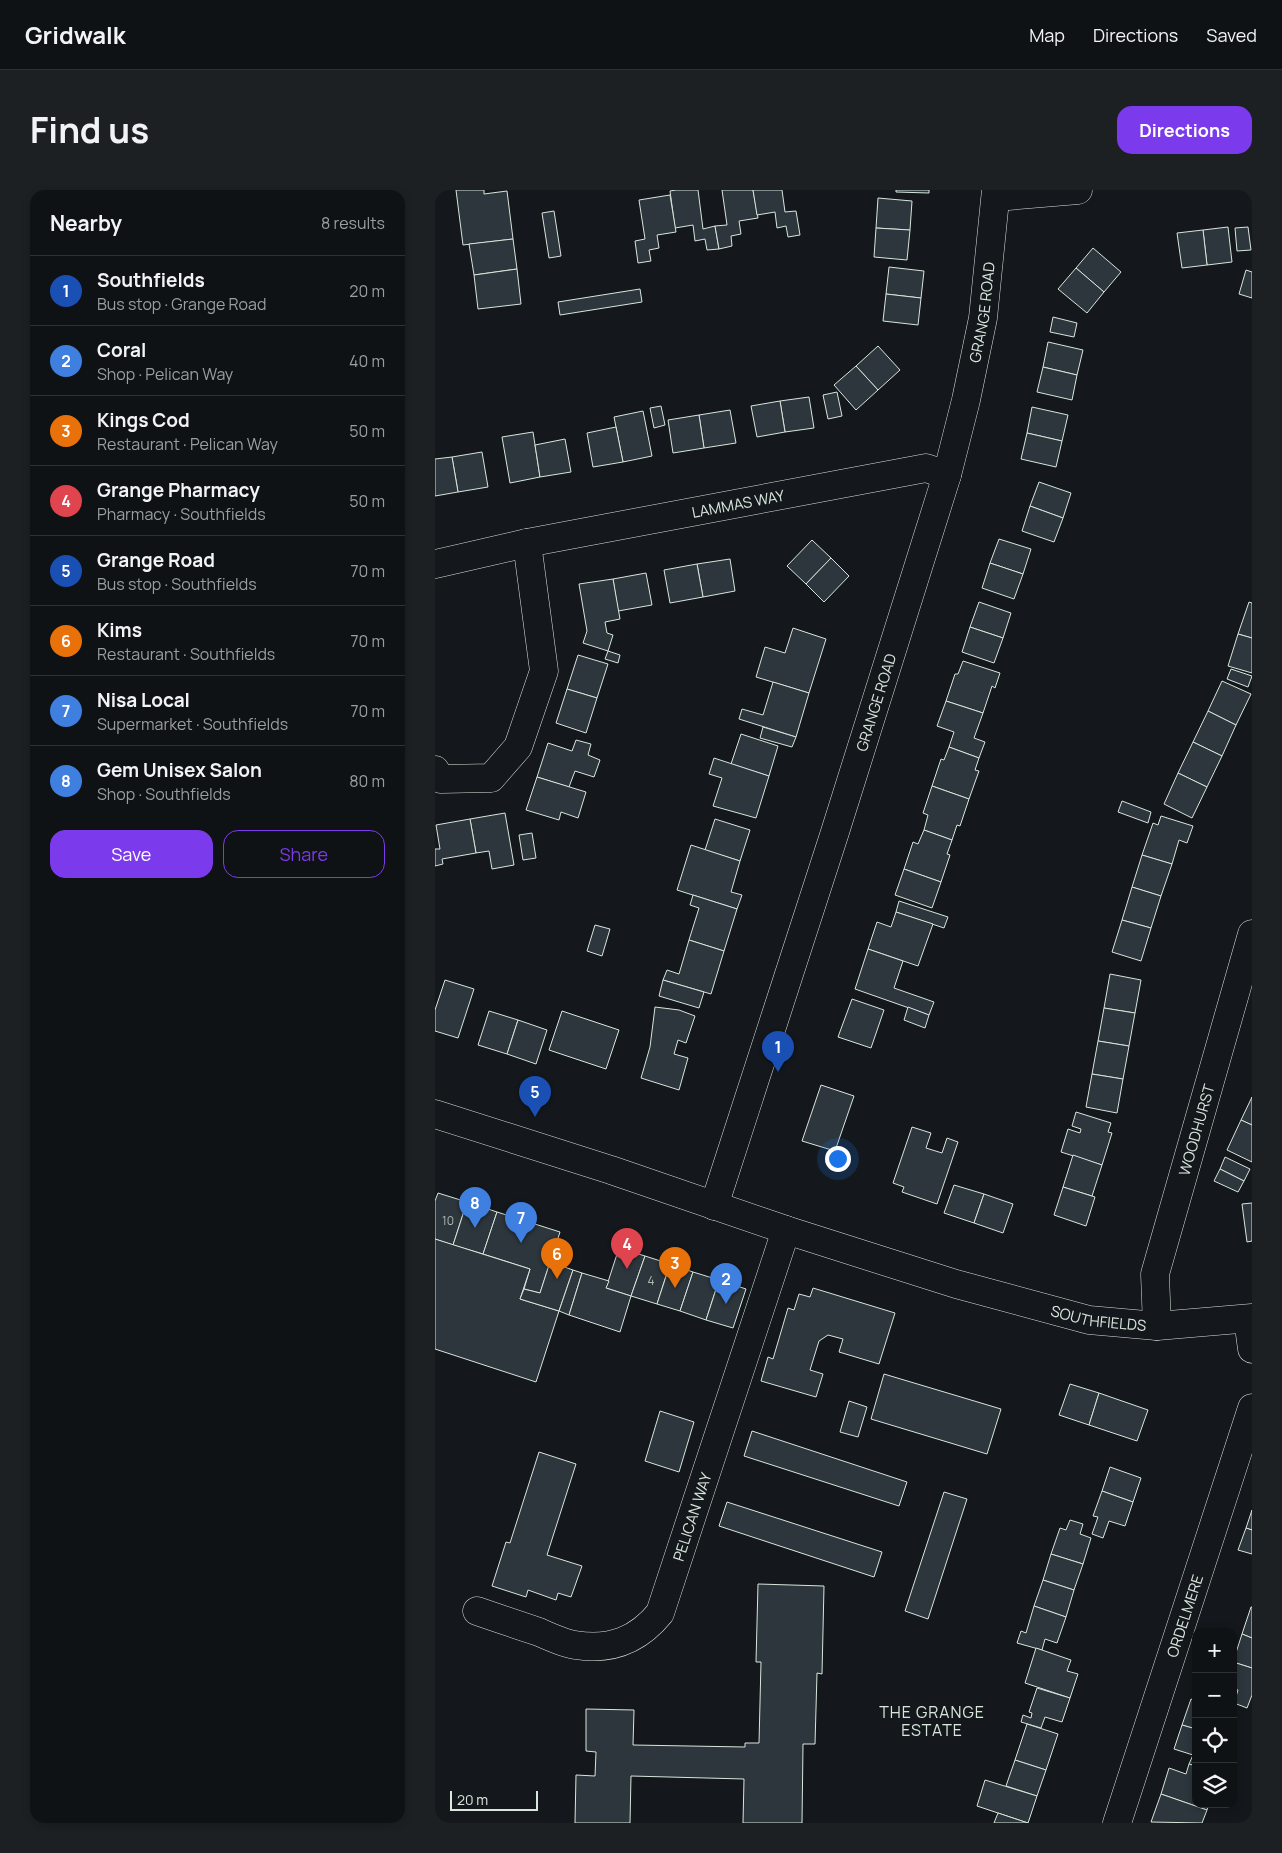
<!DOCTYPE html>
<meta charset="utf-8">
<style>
body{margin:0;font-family:Manrope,sans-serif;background:#1d2022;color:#f1f3f6}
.controls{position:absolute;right:15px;bottom:15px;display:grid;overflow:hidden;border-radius:10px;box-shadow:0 2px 8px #0003}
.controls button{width:45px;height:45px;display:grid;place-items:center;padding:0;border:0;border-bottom:1px solid #2f3234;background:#0f1215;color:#f1f3f6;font:25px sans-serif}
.scale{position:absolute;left:15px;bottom:12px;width:88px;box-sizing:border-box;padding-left:5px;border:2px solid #d8e6dc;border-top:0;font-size:14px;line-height:18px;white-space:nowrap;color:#d8e6dc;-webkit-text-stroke:4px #14181c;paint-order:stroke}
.you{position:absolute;left:402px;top:968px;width:18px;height:18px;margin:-12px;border:4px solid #fff;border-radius:50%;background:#1a73e8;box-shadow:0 0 0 8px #1a73e833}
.badge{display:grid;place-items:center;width:32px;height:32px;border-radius:50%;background:#7c3aed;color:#fff;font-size:16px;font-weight:700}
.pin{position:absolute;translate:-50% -41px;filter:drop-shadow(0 1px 2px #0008)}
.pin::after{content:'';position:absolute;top:26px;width:18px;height:15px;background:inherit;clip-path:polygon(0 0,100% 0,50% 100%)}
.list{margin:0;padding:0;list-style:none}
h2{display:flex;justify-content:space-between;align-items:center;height:65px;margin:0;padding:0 20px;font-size:21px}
h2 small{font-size:16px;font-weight:400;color:#9b9ea0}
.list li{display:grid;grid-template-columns:32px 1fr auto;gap:15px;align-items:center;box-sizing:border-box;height:70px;padding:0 20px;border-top:1px solid #2f3234}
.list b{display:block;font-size:19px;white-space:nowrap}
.list p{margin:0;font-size:16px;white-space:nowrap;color:#9b9ea0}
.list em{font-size:16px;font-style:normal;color:#9b9ea0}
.actions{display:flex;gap:10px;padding:15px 20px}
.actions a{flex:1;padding:11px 0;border:1px solid #7c3aed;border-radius:15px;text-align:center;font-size:18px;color:#7c3aed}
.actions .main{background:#7c3aed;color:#fff}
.icon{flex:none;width:28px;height:28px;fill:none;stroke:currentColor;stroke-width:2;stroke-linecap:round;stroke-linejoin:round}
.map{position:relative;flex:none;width:817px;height:1633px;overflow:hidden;border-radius:15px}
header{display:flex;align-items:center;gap:30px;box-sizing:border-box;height:70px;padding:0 25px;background:#0f1215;border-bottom:1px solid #2f3234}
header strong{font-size:24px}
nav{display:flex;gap:28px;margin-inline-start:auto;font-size:18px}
.intro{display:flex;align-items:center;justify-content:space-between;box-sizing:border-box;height:120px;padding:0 30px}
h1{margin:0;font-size:35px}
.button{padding:12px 22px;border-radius:15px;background:#7c3aed;color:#fff;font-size:18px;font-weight:700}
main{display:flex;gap:30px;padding:0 30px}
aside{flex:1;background:#0f1215;border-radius:15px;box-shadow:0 2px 8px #0003}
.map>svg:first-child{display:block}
.building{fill:#2c363c;stroke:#d8e6dc}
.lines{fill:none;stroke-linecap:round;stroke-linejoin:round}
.minor-casing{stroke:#d8e6dc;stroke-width:29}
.minor{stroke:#14181c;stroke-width:28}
.labels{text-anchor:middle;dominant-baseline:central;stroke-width:4;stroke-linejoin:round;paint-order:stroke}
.number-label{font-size:12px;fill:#adbab4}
.street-label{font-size:15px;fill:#d8e6dc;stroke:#14181c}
.neighbourhood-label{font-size:16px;letter-spacing:1px;fill:#d8e6dc;stroke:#14181c}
</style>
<header>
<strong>Gridwalk</strong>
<nav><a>Map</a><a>Directions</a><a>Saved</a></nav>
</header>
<div class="intro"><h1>Find us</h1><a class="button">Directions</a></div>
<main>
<aside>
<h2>Nearby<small>8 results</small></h2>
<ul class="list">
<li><span class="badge" style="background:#1a4fb4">1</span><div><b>Southfields</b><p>Bus stop · Grange Road</p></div><em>20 m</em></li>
<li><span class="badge" style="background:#3f7fe0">2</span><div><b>Coral</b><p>Shop · Pelican Way</p></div><em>40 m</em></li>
<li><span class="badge" style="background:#e8710a">3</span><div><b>Kings Cod</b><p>Restaurant · Pelican Way</p></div><em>50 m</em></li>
<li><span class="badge" style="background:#e0444e">4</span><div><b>Grange Pharmacy</b><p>Pharmacy · Southfields</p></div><em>50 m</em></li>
<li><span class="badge" style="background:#1a4fb4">5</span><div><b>Grange Road</b><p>Bus stop · Southfields</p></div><em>70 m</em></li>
<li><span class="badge" style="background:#e8710a">6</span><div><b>Kims</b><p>Restaurant · Southfields</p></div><em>70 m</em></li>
<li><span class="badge" style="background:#3f7fe0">7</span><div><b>Nisa Local</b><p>Supermarket · Southfields</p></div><em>70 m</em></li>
<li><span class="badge" style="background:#3f7fe0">8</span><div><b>Gem Unisex Salon</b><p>Shop · Southfields</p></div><em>80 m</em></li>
</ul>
<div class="actions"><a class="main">Save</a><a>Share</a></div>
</aside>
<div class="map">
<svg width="817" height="1633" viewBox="0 0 817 1633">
<rect width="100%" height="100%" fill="#14181c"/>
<g class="building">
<path d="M21,0H49V4L72,1L78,49L28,55Z"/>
<path d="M241,0H263L268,39L280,36L284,59L272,60L270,49L260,51L258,35L240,38L235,1Z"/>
<path d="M287,0H318L323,28L304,31L306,44L296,46L297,56L284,59L280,36L292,35Z"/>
<path d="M318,0H347L350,22L361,21L365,45L353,47L351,36L342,38L340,22L322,25Z"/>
<path d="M461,0H494V3L461,2Z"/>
<path d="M235,5L241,42L222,45L224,58L214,60L216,71L203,73L200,51L210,49L204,10Z"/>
<path d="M443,8L477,11L475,40L441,38Z"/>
<path d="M119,21L126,66L114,68L107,23Z"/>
<path d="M793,37L797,72L772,75L768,40Z"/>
<path d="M813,37L816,60L802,61L800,38Z"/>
<path d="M441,38L475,40L472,70L439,67Z"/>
<path d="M768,40L772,75L747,78L742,43Z"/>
<path d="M78,49L82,79L39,85L34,54Z"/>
<path d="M658,58L686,82L669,102L641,78Z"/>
<path d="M454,77L489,81L486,108L451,104Z"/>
<path d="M641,78L669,102L652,123L623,99Z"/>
<path d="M82,79L86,114L43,119L39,85Z"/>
<path d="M811,80L817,82V108L804,104Z"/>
<path d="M205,99L207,112L125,125L123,112Z"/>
<path d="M451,104L486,108L483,135L448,131Z"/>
<path d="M618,127L642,133L639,147L615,142Z"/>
<path d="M613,152L648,160L642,185L608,177Z"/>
<path d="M443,156L465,180L443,200L421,176Z"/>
<path d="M421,176L443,200L421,220L399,195Z"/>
<path d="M608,177L642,185L637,210L602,202Z"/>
<path d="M402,202L407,226L393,229L388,205Z"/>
<path d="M374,207L379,238L350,242L345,211Z"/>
<path d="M345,211L350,242L322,247L316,216Z"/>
<path d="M226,216L230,235L219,238L215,218Z"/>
<path d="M597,217L633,225L627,251L592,243Z"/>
<path d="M295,220L301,253L269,258L264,225Z"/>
<path d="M208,221L217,266L188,272L179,227Z"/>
<path d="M264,225L269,258L238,263L233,230Z"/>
<path d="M181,237L188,272L158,277L152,243Z"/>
<path d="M98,242L105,287L75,293L67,247Z"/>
<path d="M592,243L627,251L621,277L586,269Z"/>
<path d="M130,249L136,282L105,287L100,255Z"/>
<path d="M47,262L53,297L23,302L17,267Z"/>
<path d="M17,267L23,302L0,306V269Z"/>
<path d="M604,292L636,303L628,328L595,316Z"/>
<path d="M595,316L628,328L619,352L587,341Z"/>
<path d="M564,349L596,359L588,384L555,373Z"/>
<path d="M377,350L396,368L371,394L352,376Z"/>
<path d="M396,368L414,386L389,412L371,394Z"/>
<path d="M295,369L300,401L268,407L262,374Z"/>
<path d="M555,373L588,384L579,409L547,398Z"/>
<path d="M262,374L268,407L235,413L229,380Z"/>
<path d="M211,383L217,415L183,421L178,389Z"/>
<path d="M178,389L185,429L170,432L172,443L178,445L173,461L148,453L152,441L144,394Z"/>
<path d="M544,412L576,423L568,448L535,437Z"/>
<path d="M814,412L817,413V448L803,444Z"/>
<path d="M535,437L568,448L559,473L527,462Z"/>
<path d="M358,438L391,449L374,503L321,487L330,457L350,463Z"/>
<path d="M803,444L817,448V483L793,476Z"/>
<path d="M173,461L185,465L183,473L170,469Z"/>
<path d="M143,465L173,474L162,508L132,499Z"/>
<path d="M528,471L565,483L560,498L557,496L548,523L511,511L520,484H523Z"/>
<path d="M796,479L817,486L813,497L792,489Z"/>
<path d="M787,491L816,504L801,535L773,521Z"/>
<path d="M338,492L374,503L361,547L304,529L307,519L328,525Z"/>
<path d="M132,499L162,508L151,543L121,533Z"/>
<path d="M511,511L548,523L539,548L550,552L544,568L514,557L519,542L502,536Z"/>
<path d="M773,521L801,535L787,566L758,552Z"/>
<path d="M328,537L361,547L357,557L325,548Z"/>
<path d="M306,544L343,556L334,586L296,574Z"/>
<path d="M141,550L156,554L153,565L165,570L159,587L140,581L134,597L102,587L113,553L137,561Z"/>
<path d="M758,552L787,566L772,597L743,583Z"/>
<path d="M514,557L544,568L540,580L544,581L534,609L497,596L506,569L509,570Z"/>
<path d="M279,568L334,586L321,628L278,616L287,588L274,584Z"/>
<path d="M743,583L772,597L757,628L729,614Z"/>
<path d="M102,587L151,602L143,628L126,622L124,630L91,620Z"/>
<path d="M497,596L534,609L525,636L522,635L517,650L489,640L493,625L488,623Z"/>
<path d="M687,611L716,622L713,633L683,622Z"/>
<path d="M70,623L79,675L57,679L54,661L41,663L35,629Z"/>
<path d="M726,626L758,636L752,653L744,650L737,674L707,665L718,633L723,635Z"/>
<path d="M35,629L41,663L7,669L8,674L0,676V659H5L1,635Z"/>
<path d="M280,629L315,640L305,671L270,660Z"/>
<path d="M489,640L517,650L512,664L515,665L506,692L469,679L478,652L483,654Z"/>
<path d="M97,643L101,668L88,670L84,645Z"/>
<path d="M256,655L305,671L296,702L307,705L302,719L242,700Z"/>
<path d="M707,665L737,674L726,706L697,697Z"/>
<path d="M469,679L506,692L497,718L460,705Z"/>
<path d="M697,697L726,706L716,738L687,730Z"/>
<path d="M258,705L302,719L289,761L254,750L264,718L255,715Z"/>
<path d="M464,711L513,727L509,738L461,722Z"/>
<path d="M461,722L498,734L483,776L433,759L442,732L456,737Z"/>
<path d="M687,730L716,738L706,771L677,762Z"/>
<path d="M160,735L175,739L167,766L152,761Z"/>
<path d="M254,750L289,761L276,804L228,790L232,780L244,784Z"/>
<path d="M433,759L468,771L459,798L499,812L494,825L420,799Z"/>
<path d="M675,784L706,790L700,823L669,818Z"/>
<path d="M10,790L39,799L23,848L0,841V820Z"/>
<path d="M228,790L269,802L264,818L224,806Z"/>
<path d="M417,809L449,820L436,858L403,847Z"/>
<path d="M220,817L244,820L260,826L251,853L243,850L239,864L253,868L244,900L206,888L215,857Z"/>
<path d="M473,817L494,825L490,838L469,830Z"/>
<path d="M669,818L700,823L694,856L663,851Z"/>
<path d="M54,821L83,830L72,864L43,855Z"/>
<path d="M127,821L184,840L171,879L114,860Z"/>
<path d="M83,830L112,840L101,874L72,864Z"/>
<path d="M663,851L694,856L688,889L657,884Z"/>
<path d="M657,884L688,889L682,923L651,917Z"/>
<path d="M386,895L419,906L400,961L367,951Z"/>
<path d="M817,907V935L806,930Z"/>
<path d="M641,922L676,933L673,942L677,943L667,975L626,962L633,939L645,943L646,939L637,936Z"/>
<path d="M806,930L817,935V972L792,960Z"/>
<path d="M477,937L496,943L491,958L507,963L512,948L523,952L502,1014L467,1002L469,997L458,993Z"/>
<path d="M638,965L667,975L657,1006L628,997Z"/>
<path d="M790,967L815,979L809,991L785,979Z"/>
<path d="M785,979L809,991L803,1002L779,991Z"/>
<path d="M519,995L549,1004L539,1033L509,1023Z"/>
<path d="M628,997L660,1007L651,1036L619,1025Z"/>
<path d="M3,1003L32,1012L18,1055L0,1049V1011Z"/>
<path d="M549,1004L578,1014L568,1043L539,1033Z"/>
<path d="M32,1012L62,1022L48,1064L18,1055Z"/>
<path d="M817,1013V1051L812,1052L807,1014Z"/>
<path d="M62,1022L125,1042L105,1103L89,1099L95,1079L48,1064Z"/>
<path d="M0,1049L95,1079L85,1109L124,1121L101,1192L0,1159Z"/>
<path d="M184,1058L210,1066L196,1106L171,1098Z"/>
<path d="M210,1066L235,1074L222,1114L196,1106Z"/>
<path d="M115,1072L138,1080L124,1121L85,1109L89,1099L105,1103Z"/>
<path d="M235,1074L258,1082L245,1121L222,1114Z"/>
<path d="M138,1080L147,1083L134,1125L124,1121Z"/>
<path d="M258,1082L284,1090L271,1130L245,1121Z"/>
<path d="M147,1083L174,1091L171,1098L196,1106L185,1142L134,1125Z"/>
<path d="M284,1090L311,1099L298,1138L271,1130Z"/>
<path d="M378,1098L460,1123L444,1174L404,1162L408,1149L393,1145L384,1151L375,1180L388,1184L381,1207L326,1191L333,1167L338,1169L353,1118L359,1120L364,1104L375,1107Z"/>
<path d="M449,1184L566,1219L552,1264L436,1229Z"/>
<path d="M635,1194L664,1203L654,1235L624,1225Z"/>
<path d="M664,1203L713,1220L702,1251L654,1235Z"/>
<path d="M414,1211L432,1217L423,1247L405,1242Z"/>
<path d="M225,1221L259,1232L244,1282L210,1271Z"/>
<path d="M317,1241L472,1292L464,1316L309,1266Z"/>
<path d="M104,1262L141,1274L112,1365L147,1376L136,1407L123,1403L121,1410L93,1400L91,1407L57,1396L71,1352L75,1353Z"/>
<path d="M675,1277L706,1288L698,1312L667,1301Z"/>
<path d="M667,1301L698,1312L690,1336L674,1331L668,1348L657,1344L663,1327L658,1326Z"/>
<path d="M509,1302L532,1309L493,1429L470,1421Z"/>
<path d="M292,1312L447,1362L439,1387L284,1336Z"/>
<path d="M817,1320V1340L811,1338Z"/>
<path d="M635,1330L648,1334L645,1344L656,1348L648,1374L616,1364L625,1338L631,1340Z"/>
<path d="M811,1338L817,1340V1364L803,1360Z"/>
<path d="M616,1364L648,1374L639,1400L608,1390Z"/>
<path d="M608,1390L639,1400L631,1427L599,1416Z"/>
<path d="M323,1394L389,1396L387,1484L382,1483L380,1554H368L367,1633H308L309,1589L196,1586L195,1633H140L141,1585L160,1586L161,1562L151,1561V1519L199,1520L198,1555L310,1557V1553H324L326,1472H321Z"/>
<path d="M599,1416L631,1427L622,1453L610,1449L607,1460L582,1453L586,1441L591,1443Z"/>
<path d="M816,1417H817V1448L807,1444Z"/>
<path d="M807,1444L817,1448V1478L798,1472Z"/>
<path d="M601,1458L636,1470L632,1481L643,1484L635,1508L590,1493Z"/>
<path d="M798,1472L817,1478V1505L812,1518L799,1513L803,1500L798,1498Z"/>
<path d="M602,1498L635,1508L627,1532L610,1527L606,1538L586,1532L588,1525L596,1528L597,1523L594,1522Z"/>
<path d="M756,1509L761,1511V1539L747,1535Z"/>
<path d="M592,1534L623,1544L611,1580L580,1570Z"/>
<path d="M747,1535L761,1539V1576L754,1574L758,1565L739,1559Z"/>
<path d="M580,1570L611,1580L602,1606L571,1596Z"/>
<path d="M754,1574L761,1576V1614H774L772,1620L726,1604L734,1578L751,1584Z"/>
<path d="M550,1590L602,1606L593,1633L542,1616Z"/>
<path d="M726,1604L772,1620L767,1633L716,1632Z"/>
<path d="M563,1623L593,1633H559Z"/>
</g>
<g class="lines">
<g class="minor-casing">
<g id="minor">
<path d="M561,7L643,0"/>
<path id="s1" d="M0,374L92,353L491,278L512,285"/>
<path d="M0,580L6,589L56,588L83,557L109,481L92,353"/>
<path id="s2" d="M0,924L176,980L351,1040L521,1094L654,1130L722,1136L817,1128"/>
<path id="s3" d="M279,1016L400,642L512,285L531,210L548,128L561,0"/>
<path d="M813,1129L817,1159"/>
<path id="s4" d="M722,1136L720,1084L817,744"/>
<path id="s5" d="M42,1421C62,1428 83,1435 104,1442C115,1447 128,1453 140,1455C176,1461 203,1450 225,1423L351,1040"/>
<path id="s6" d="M682,1633L817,1218"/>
</g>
</g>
<use href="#minor" class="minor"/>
</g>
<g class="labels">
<g class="number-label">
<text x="13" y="1030">10</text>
<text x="216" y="1090">4</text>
</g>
<g class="street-label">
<text stroke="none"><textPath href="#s3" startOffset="934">GRANGE ROAD</textPath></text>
<text stroke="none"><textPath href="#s1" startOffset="309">LAMMAS WAY</textPath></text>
<text stroke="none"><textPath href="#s3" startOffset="529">GRANGE ROAD</textPath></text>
<text stroke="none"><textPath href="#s4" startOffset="202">WOODHURST</textPath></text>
<text stroke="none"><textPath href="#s2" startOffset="695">SOUTHFIELDS</textPath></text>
<text stroke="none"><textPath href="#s5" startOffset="301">PELICAN WAY</textPath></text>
<text stroke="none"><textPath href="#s6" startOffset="218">ORDELMERE</textPath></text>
</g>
<g class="neighbourhood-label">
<text x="497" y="1522">THE GRANGE<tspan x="497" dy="18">ESTATE</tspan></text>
</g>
</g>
</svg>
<div class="controls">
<button>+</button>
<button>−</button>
<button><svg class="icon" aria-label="locate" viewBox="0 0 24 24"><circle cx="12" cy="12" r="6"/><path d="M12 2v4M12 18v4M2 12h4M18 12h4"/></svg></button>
<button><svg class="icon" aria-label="layers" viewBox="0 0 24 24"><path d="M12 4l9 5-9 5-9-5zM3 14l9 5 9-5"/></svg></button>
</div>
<div class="scale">20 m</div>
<div class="you"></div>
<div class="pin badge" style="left:343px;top:882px;background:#1a4fb4">1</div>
<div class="pin badge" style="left:291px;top:1114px;background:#3f7fe0">2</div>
<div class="pin badge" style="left:240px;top:1098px;background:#e8710a">3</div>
<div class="pin badge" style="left:192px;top:1079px;background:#e0444e">4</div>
<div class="pin badge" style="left:100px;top:927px;background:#1a4fb4">5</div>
<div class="pin badge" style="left:122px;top:1089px;background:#e8710a">6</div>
<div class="pin badge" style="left:86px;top:1053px;background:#3f7fe0">7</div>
<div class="pin badge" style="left:40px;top:1038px;background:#3f7fe0">8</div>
</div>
</main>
